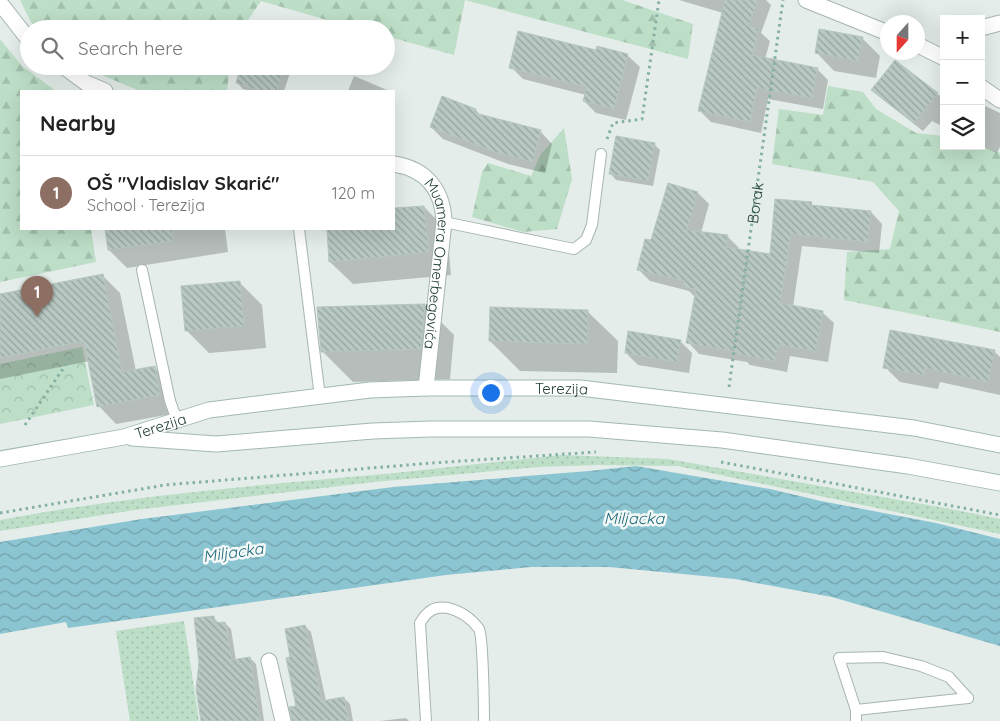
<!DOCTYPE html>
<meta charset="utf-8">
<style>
body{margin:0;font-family:Quicksand,sans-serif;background:#f6f6f6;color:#222}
.controls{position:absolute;right:15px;top:15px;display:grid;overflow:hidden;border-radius:0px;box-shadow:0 5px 20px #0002}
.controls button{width:45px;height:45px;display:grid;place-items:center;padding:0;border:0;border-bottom:1px solid #e0e0e0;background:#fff;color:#222;font:25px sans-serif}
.compass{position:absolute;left:880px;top:15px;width:45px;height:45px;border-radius:50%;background:#fff;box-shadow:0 5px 20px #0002;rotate:201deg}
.you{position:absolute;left:490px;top:392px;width:18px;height:18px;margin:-12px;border:4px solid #fff;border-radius:50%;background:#1a73e8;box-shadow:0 0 0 8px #1a73e833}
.badge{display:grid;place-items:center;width:32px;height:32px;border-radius:50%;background:#7f4f3d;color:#fff;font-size:16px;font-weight:700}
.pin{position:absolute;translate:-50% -41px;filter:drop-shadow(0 1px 2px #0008)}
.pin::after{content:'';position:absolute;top:26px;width:18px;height:15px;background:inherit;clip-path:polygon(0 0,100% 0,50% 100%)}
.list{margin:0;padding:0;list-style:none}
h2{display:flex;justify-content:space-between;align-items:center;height:65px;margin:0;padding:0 20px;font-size:21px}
h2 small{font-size:16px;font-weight:400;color:#767676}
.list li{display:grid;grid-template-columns:32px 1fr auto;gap:15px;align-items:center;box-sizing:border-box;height:75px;padding:0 20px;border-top:1px solid #e0e0e0}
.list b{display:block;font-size:19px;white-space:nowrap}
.list p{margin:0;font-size:16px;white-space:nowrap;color:#767676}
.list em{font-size:16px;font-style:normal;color:#767676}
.icon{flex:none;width:28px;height:28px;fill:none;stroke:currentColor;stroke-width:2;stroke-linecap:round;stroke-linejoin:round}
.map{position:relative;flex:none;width:1000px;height:721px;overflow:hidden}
.search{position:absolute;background:#fff;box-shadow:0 5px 20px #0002;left:20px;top:20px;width:375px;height:55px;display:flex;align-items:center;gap:12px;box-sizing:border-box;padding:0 18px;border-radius:28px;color:#767676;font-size:19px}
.panel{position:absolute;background:#fff;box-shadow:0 5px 20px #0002;left:20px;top:90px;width:375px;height:140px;border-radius:0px}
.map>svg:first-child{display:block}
.grass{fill:url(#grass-dots)}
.forest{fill:url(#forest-firs)}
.park{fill:url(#park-crowns)}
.water{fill:url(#water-waves)}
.shadow{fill:#0003}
.building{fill:url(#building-back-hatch);stroke:#b6c7c0}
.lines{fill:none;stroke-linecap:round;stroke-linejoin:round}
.lane-casing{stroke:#a6b5b0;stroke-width:12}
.street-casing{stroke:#a6b5b0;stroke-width:17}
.secondary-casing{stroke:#a2b9b1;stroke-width:17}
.path{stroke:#84b1a4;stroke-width:3;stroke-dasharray:2.5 4;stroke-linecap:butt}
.lane{stroke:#fff;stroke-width:10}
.street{stroke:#fff;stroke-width:15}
.secondary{stroke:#fff;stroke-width:15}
.labels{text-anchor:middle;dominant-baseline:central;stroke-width:5;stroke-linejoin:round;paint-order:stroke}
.street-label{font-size:15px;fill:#233f38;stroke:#f4f9f7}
.water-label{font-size:16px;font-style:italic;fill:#1d697b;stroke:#f4f9f7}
</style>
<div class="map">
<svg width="1000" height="721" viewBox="0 0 1000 721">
<defs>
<pattern id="grass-dots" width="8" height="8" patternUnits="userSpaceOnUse" patternTransform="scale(1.25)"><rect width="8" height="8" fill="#bddec7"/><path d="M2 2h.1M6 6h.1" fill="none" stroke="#a2c0ac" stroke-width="1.8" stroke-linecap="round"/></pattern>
<pattern id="forest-firs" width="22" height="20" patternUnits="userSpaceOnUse" patternTransform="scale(1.25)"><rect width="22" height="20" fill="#bddec7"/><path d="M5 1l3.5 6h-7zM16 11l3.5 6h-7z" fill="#a2c0ac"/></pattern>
<pattern id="park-crowns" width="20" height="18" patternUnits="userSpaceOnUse" patternTransform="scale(1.25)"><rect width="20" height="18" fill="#bddec7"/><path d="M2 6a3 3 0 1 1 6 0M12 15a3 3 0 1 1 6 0" fill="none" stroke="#a2c0ac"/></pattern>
<pattern id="water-waves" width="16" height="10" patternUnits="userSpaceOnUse" patternTransform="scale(1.25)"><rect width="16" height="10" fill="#8cc5d2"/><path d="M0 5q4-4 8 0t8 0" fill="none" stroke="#72a1ab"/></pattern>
<pattern id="building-back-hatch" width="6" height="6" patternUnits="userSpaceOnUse" patternTransform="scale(1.25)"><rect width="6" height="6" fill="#b9c8c2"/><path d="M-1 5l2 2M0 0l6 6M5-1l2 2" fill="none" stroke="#96a49f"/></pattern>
</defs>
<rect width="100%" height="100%" fill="#e4ede9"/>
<g class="grass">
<path d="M561,455L668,459L956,510L1000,519V534L678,466L599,465L537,467L374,482L135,510L0,531V520C131,495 263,485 395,473C450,467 506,461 561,455Z"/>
<path d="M184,621L199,721H130L116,631Z"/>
</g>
<g class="forest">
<path d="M20,0H622L693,24L688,59L465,0L454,55L386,36V29H358L261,1L242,29H39L32,24Z"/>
<path d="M0,39L22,66L56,91H21V229H91L96,262L0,282Z"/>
<path d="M91,66H230L227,91H140L104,76Z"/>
<path d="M828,86L863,92L876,109L916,133L944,136V146H980L1000,153V332L844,300L847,252L890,249L899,211L873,182L772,164L779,109L823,115Z"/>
<path d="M564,128L572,179L557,229L523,232L472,217L482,172L488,163L531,176L541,154Z"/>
</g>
<path class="park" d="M82,347L94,405L0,424V364Z"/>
<path class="water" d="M636,466L770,489L821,501L936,523L1000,539V646L832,597L735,579L609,567H531L446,575L68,628L66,622L0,634V542L142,519L393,487L589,471Z"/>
<g class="shadow">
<path d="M679,0H766L771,5L761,33L770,41L765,59L817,69L828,80L823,109L768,99L761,133L711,122L700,111L723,13Z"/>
<path d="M862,38L880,56L876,78L834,71L817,53Z"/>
<path d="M597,52L627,55L640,67L626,120L596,113L584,101L586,95L523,79L511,67Z"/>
<path d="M895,61L944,99V127L932,121L923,131L882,99L873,90Z"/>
<path d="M242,66H288L291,70L284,91H250L243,89L237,83Z"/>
<path d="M354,76L387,90L389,91H348Z"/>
<path d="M981,104L1000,113V147L997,153L981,146Z"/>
<path d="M476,110L481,116L540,131L552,144L545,173L508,164L443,139L431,127Z"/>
<path d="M654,144L660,150L653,186L616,180L611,174Z"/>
<path d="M698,193L709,204L701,233L727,236L739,248L738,250L771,255L811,204L814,207L871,212L882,224L879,253L802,246L793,307L822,312L834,323L828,362L790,356L787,372L750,365L747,362L699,354L688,342L695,297L689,291L650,281L639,270L652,241Z"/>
<path d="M424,207L447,230L451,275L353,284L330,262L328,229H394V210Z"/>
<path d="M106,229H225L228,252L127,268L109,250Z"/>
<path d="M102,275L120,293L136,371L154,367L172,385L177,413L116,424L99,406L90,361L0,379V295Z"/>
<path d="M239,282L262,305L266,348L209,353L186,330Z"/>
<path d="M424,305L454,335L450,379L353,382L323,352Z"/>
<path d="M588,312L618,341L617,373L520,371L490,341Z"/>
<path d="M680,341L692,353L689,373L638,365L626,353Z"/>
<path d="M994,351L1000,357V395L940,382L938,389L900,382L885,367Z"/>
<path d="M213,617L220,624L225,623L231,629L236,661L250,658L256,664L264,721H202Z"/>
<path d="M305,626L311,632L326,701L344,698L350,704L353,721H308L291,658Z"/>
<path d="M406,718L409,721H380Z"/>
</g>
<g class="building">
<path d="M725,0H758L748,26L759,29L752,55L818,68L812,98L757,88L750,122L698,111Z"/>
<path d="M819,29L863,37L858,61L815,53Z"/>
<path d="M518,31L596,50L597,46L628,54L614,109L583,101L587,87L509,68Z"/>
<path d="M895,60L938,93L914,123L871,90Z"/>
<path d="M241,66H285L277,91H260L236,83Z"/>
<path d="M442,96L476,109L475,113L541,130L533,162L495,152L430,127Z"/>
<path d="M616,136L655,143L648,181L609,174Z"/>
<path d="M668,183L698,192L687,230L728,235L726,247L770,254L775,199L812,202L811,205L871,211L868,242L791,234L780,303L823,311L816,351L778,345L775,361L737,354L738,352L686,343L696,289L683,287L684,281L637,270L645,239L651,240Z"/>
<path d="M424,206L429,252L329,262L327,229H394V208Z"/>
<path d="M105,229H172L173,241L108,250Z"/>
<path d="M103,274L122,372L155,366L160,395L97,407L84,341L0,358V294Z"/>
<path d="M240,281L244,326L185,331L181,286Z"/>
<path d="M425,304L421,349L321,352L317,307Z"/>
<path d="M490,307L588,310L587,344L489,341Z"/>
<path d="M890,330L995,350L988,382L925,368L924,375L883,368Z"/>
<path d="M628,331L681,340L677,362L625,353Z"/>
<path d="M214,616V623L225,622L232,660L250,657L260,721H201L196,689L199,663L194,618Z"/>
<path d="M305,625L322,701L344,697L349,721H292L289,707L296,706L286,658L290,657L285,629Z"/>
</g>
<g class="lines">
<g class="lane-casing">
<g id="lane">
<path d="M444,222L574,249L586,240L592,225L601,154"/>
<path d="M299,229L320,397"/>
<path d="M142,270L170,401L177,420"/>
<path d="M856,710L968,698"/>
<path d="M426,721L420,623C427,611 434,606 448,608C461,611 471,618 479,629C483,636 484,708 484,721"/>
<path d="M856,721V710L839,658L883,657L921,666L949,677L968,698"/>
</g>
</g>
<g class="street-casing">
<g id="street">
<path d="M806,0L888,33"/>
<path d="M0,3L29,40"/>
<path d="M981,28L1000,23"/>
<path d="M918,45L944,58"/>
<path d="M63,66L86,83L105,91"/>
<path d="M981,87L1000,100"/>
<path id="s2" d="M394,164C426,169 443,190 444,222L426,388"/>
<path d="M269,661L283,721"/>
</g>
</g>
<g class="secondary-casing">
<g id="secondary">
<path d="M132,438L216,444L373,431L431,429H589L722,440L908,466L1000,483"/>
<path id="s3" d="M0,459L124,437L209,410L370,390L426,388H580L914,428L1000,445"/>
</g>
</g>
<g class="path">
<path d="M607,139L613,123L642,119L659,0"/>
<path id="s1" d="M729,387L783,0"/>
<path d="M25,425L73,354"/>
<path d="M721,462L1000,515"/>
<path d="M0,513L165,485L432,463L596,452"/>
</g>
<use href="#lane" class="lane"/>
<use href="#street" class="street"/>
<use href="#secondary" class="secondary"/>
</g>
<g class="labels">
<g class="street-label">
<text stroke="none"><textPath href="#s1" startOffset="186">Borak</textPath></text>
<text stroke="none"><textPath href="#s2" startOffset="125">Muamera Omerbegovića</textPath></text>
<text stroke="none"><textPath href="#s3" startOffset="569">Terezija</textPath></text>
<text stroke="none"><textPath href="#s3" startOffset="164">Terezija</textPath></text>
</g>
<g class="water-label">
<text x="634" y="518">Miljacka</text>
<text transform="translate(233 552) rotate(-8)">Miljacka</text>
</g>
</g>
</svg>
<div class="controls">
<button>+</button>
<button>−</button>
<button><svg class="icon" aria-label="layers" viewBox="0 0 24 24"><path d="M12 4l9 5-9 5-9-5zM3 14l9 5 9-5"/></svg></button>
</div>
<svg class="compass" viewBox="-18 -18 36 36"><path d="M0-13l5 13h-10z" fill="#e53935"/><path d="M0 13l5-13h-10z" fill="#767676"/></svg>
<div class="you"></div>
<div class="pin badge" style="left:37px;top:317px;background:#8d6e63">1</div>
<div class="search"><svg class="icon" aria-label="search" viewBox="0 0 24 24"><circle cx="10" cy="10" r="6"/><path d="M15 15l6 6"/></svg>Search here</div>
<section class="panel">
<h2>Nearby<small></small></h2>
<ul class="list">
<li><span class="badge" style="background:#8d6e63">1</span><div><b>OŠ &quot;Vladislav Skarić&quot;</b><p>School · Terezija</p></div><em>120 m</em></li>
</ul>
</section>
</div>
